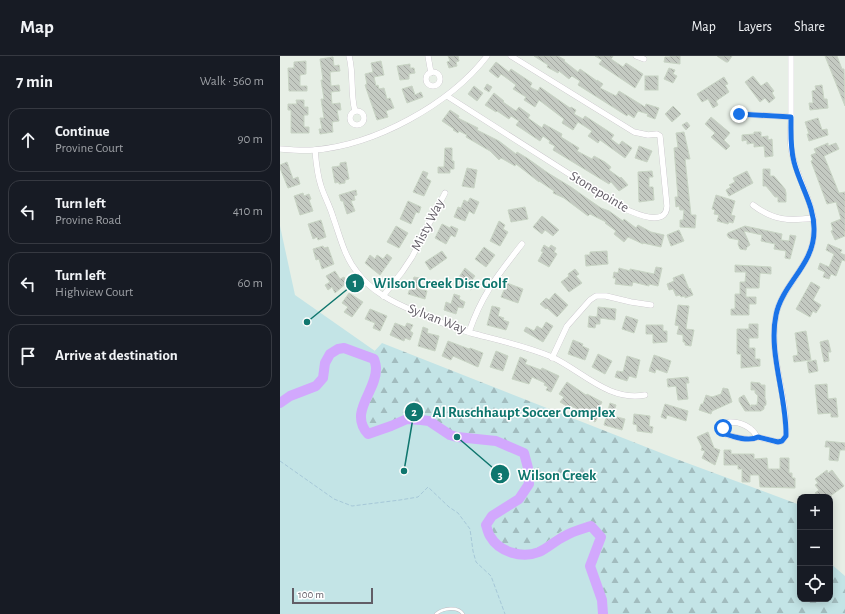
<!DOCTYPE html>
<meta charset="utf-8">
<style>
body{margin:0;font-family:"Alegreya Sans",sans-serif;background:#242831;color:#f1f3f6}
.controls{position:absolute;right:12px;bottom:12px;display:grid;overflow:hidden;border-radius:8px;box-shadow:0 2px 10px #0003}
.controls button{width:36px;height:36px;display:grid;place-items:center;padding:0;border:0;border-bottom:1px solid #363941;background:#171b24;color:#f1f3f6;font:20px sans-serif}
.scale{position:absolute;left:12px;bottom:10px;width:81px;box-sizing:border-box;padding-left:4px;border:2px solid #625d66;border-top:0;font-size:11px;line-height:14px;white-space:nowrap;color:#625d66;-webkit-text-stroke:3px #fff;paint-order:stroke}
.stop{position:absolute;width:12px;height:12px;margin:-9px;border:3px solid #1a73e8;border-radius:50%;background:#fff}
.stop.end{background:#1a73e8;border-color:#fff;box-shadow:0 1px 4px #0008}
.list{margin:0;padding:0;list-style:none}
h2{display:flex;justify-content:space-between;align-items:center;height:52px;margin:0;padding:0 16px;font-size:17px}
h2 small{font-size:13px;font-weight:400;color:#9ea1a6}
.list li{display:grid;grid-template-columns:26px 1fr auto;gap:12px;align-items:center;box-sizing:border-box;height:64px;margin:0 8px 8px;padding:0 8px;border:1px solid #363941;border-radius:12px}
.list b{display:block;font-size:15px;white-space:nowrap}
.list p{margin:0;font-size:13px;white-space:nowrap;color:#9ea1a6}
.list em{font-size:13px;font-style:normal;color:#9ea1a6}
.icon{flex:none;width:22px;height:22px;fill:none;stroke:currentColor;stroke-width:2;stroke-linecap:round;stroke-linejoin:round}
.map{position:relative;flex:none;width:565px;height:558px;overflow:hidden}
header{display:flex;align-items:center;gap:24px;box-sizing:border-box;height:56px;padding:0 20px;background:#171b24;border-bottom:1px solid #363941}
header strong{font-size:19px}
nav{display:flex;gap:22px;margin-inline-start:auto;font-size:14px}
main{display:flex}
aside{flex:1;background:#171b24}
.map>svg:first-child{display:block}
.green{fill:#c3e4e6}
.forest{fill:url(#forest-firs)}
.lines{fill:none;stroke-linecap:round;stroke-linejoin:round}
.river{stroke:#d2a8fd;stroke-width:10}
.building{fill:url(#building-back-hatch);stroke:#c8d4c4}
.service-casing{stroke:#bfbac1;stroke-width:3.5}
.minor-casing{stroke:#bfbac1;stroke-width:6}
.path{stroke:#a6c8d8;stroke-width:1;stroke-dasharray:4 2;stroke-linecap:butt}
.service{stroke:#fff;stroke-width:2.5}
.minor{stroke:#fff;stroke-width:5.5}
.route{stroke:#1a73e8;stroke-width:5}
.labels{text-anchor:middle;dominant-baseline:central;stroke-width:3;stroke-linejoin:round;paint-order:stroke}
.street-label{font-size:14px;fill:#625d66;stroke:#fff}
.leader{fill:none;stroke:#0f766e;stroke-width:1.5}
.callout-dot{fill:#0f766e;stroke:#fff;stroke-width:1.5}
.mark-label{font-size:12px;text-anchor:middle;font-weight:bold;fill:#fff}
.callout-label{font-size:15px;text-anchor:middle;font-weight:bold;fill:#0f766e;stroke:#fff;stroke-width:3;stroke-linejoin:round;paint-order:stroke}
</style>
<header>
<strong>Map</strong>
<nav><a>Map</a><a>Layers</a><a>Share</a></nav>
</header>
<main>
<aside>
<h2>7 min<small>Walk · 560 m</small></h2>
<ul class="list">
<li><svg class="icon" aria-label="ahead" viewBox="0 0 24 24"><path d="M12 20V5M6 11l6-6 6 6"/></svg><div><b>Continue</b><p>Provine Court</p></div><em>90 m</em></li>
<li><svg class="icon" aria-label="left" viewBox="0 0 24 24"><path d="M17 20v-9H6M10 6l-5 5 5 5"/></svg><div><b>Turn left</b><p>Provine Road</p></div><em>410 m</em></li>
<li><svg class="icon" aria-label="left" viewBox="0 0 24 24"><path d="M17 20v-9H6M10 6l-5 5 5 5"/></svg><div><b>Turn left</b><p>Highview Court</p></div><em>60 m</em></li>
<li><svg class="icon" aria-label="arrive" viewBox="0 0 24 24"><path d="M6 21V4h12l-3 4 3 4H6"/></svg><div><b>Arrive at destination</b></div></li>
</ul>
</aside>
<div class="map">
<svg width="565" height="558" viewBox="0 0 565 558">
<defs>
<pattern id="forest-firs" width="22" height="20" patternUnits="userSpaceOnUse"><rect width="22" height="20" fill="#c3e4e6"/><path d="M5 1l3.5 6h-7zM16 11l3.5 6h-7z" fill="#a2bcbe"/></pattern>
<pattern id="building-back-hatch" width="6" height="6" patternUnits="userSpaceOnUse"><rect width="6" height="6" fill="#c4cac2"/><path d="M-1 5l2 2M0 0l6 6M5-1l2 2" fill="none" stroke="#a3a7a1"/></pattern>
</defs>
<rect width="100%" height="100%" fill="#e7efe6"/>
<path class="green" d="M0,170L15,239L95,295L90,300L99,310L90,331L81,365L97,380L110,369L131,359L151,363L172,379L221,384L244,401L250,430L238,440L250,498L296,464L304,465L321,485L312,510L323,558H0Z"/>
<path class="forest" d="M102,287L399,404L520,449V543H550V507L565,520V558H323L312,510L321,484L304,465H295L250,498L230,495L206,474L220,452L238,440L250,430L244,401L221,385L172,379L151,363L131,359L110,369L97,380L81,365L90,331L99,310L89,301Z"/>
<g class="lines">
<path class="river" d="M0,347L10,340L36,330L43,322L45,307L50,298L58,293L64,292L94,303C95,306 96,309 96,312C97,335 68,356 88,378L111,370L127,363L141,364L149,365L170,379L177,381L216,385L244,397L248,412L249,428L239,443L212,460L206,469C207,472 208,477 210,480C219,496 242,503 259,496C268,492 276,484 285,480C293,475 302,473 311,470L321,481L310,510L322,544L323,558"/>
</g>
<g class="building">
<path d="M168,0H178L179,5L176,6L177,10L169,12L167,6L170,5Z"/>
<path d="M254,0H278L285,4L284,5L298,16L300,13L317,25V24L323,28L320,32L336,40L339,35L365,51L366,48L379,52L375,63L367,60L368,58L358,55L354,62L348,58L347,60L298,29L300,25L292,20L289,23L279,15L278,17L267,11L268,9Z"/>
<path d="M315,0H333L331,3L343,11L346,7L363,18L355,32L319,8L322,4Z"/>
<path d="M390,0H400V8L384,6L385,1H390Z"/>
<path d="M437,0H452L448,6H446Z"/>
<path d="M545,0H557L562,13H564L565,50Z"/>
<path d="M53,1L54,10L59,9L60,15L50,16L51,30L59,29L60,35L51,36L52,48L60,47L61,54H57L59,65L52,66L53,76L40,78L39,73H42L40,62H44L41,43H44L41,24H43L40,3Z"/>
<path d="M26,5V18L20,19V30H27V35H9L8,12H14V6Z"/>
<path d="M101,5L104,19L94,21L96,30L98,29L99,33L104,32L107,43L110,42L114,52L106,55L108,61L97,64L85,29L87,28L85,18L93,16L91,7Z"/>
<path d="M216,6L229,16L231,13L252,27L250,31L258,35L260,31L290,52L291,51L296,54L294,58L303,63L305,60L334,79L331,83L339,89L342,85L352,92L345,102L320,84L318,87L308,80L312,75L298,66L293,74L282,67L284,63L259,44L255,51L244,44L246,41L233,33L236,29L221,18L218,22L209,15Z"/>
<path d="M130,8V12H134L135,17L129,18V23L120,24L117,10Z"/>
<path d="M389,12L395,14L393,18L397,20L393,27L384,23Z"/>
<rect x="365" y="20" width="13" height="14"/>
<path d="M473,20L481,30L487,26L494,35L492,37L495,42L489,47L485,42L480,46L465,26Z"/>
<path d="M444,21L448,28L445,29L449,36L436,45L438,49L433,52L428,43L422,46L417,38Z"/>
<path d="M207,28L212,31L209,36L204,33Z"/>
<path d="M542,29L544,43H547L548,52L530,54L529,47H533L532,35L536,34L535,30Z"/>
<path d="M132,30L135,39L141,36L143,41L127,47L122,33Z"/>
<path d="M194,30L203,37L197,45L188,38Z"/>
<path d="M214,37L224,45L223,46L236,55L239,51L250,59L248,62L262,72L264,68L282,78L281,81L299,92L297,95L312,103L314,100L325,106L331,111L329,114L340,122L341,121L348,129L339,135L331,126L329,128L273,94L275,90L269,87L270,85L263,80L260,85L236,69L239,65L231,60L229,63L217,55L216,56L205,49Z"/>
<path d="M16,44H24V51H28V59H24V71H29V77H11V54H8V48H17Z"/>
<path d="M393,50L401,58L392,66L385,58Z"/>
<path d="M170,54L179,60L178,62L198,72L197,74L219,85L236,98L237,96L247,102L268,117L291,131L305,141L321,152L329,155L343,165L344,163L356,172L358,169L371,176L384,179L381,191L363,187V188L348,181L344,186L334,178L336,175L325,167L326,166L310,158L308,160L284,142L273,137L274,135L259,125V126L236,108L235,110L221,102L219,104L210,95L186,81L187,79L179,75L178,77L173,74L174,73L162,65Z"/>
<path d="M431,61L450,77L444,84L450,90L446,94L431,81L435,77L425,68Z"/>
<path d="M538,62L542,74L547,73L548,79L529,85L527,78H529L525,66Z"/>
<path d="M407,66L410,70L406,74L402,69Z"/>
<path d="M404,76L410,103H405L411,159H416L415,172L400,171V164H403L404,154H400L399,150L396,151L395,141H398L394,92L398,91L396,77Z"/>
<path d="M474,76H481V81L488,80V84L492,83L493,100L485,101L484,90L474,91V87L467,88V84L462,85V79L474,78Z"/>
<path d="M548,87V90L556,87L559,93L544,100L559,137L565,136V177H564L565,180L555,184L551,175L553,174L551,167L561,163L556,146L547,148L531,105L533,104L531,99L536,97L534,93Z"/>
<path d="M359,90L372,95L367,106L355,102Z"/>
<path d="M165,92H172V105H174V113H170V117H158V111H164Z"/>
<path d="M7,106L13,123L18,121L20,128L8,132L0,112V109Z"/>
<path d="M66,106L69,123L65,124V127L59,128V126L55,127L52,111L60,110V107Z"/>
<path d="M187,112L197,114L194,132L182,130Z"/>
<path d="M483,113H490V120H494L505,133L506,137V146H498V141H495L486,130H483Z"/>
<path d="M143,115L148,117L146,122L151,125L144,140L133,136Z"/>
<path d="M372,115L373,121H369V131H373L374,144L359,146L358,116Z"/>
<path d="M467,115L473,127L449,140L446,134L451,131L449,129L455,126L453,122Z"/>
<path d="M76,134L77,139L74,140L75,144L71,145L75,155L67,158L63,145H61L59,139Z"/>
<path d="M23,137L24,140L29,138L31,143L29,144L33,155L20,159L14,140Z"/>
<path d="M436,139L455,145L451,159L455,160L453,167L449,166L448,168L437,165L439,159L434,158L435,154L432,153Z"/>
<path d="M190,142L199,146L194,158L189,155L185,165L174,161L178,151L181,152L184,144L188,146Z"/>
<path d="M128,145L141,151L139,157L136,156L131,168L120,163Z"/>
<path d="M245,151L248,163L231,166L228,154Z"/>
<path d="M262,160L279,174L273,180L265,174L262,178L253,171Z"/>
<path d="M41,164L46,181L38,184L37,181L33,183L28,168Z"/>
<path d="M219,165L225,169L223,173L228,176L220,190L210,185Z"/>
<path d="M162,168L170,172L171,170L178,173L175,181L171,179L166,188L155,182Z"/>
<path d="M116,170L128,177L119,192L107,186Z"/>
<path d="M465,170L502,178L501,184L509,185L510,179L516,180L510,203L505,202L506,195L494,193L495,188L481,185L482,179L464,175L470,189L467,191L466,194L460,193L458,188L459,184L449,182L447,179L448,177Z"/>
<path d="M399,174L404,185L391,190L387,179Z"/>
<path d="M548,188L562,194L560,197L565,199V205L562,204L556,220L551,218L549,223L543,221L545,216L538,213L540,207L549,211L554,198L546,194Z"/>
<path d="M264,189L269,192L271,189L276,192L274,196L277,198L269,211L258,205L263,196L261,195Z"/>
<path d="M43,190L44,192L48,191L54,208L42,213L39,203L36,204L33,193Z"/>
<path d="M204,191L215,199L206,211L195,203Z"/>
<path d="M162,195L167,202L150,214L145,206Z"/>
<path d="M327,195L328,208L306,210L305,199H310V196Z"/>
<path d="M107,198L112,202L100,219L85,207L90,199L95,203L97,199L103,203Z"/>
<path d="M455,209L491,211V218L480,217L479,232H466V241H476V248H469V259H451V253H455V238H460V226H465L466,216H455Z"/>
<path d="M376,211L382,212L378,230L369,228V230L353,226L352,230L335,228L336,222H333L334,216L338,217L339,212L350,215V213L374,218Z"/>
<path d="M185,212L195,220L192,224L196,227L191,234L177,224Z"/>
<path d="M295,213L299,218L296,220L302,227L289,236L281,226L289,220L288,218Z"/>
<path d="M55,215L60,223L64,221L68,226L55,237L52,231L48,234L45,229L50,226L46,220Z"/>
<path d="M403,218L409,233L410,232L413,239L405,242V240L401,241L400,239L396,240L393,233L389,234L387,228L394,225L393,222Z"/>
<path d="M134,221L140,222L137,232L147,235L145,243L128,238Z"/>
<path d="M531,226L540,231L533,244L541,249L536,257L533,255L530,261L516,253Z"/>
<path d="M227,227L243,233L238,247L221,241Z"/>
<path d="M69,237L83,246L72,261L64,256L68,251L62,247Z"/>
<path d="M275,237L288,249L277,261L267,252L266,253L260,248L266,242L269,244Z"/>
<path d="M174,238L180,240L179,243L185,246L183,252L178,251L176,258L164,254L166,246L171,248Z"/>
<path d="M398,249L409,250L406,273L414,274L411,290L405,289V286H403V279L397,278L399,270L395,269Z"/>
<path d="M212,250L220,252L218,260L224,262L223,264L229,266L226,274L207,269Z"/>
<path d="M318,251L336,253L335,264L320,262V268H316L315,272L308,271L309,260L317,261Z"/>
<path d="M90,253L107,260L100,275L93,272L95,267L85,263Z"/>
<path d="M346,260L358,264L354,277L342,273Z"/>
<path d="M266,266L273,270L263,286L244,275L246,271L254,275L257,270L262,273Z"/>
<path d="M115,267L125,271L127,267L133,269L130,275L133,277L130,284L125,282L124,285L110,279Z"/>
<path d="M469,268H478V282H469V292H475V303H480V310L461,312V298H457V273H469Z"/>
<path d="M366,269H383V275H387V286L373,287V278H366Z"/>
<path d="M143,271L148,273L147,277L159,280L155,295L138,290Z"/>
<path d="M526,275L531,304L514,306L513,300L518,299L515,277Z"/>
<path d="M293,284L303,288L302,290L309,293L305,304L288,298Z"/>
<path d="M548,284L551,296H548L549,305L544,306L540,286Z"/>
<path d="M168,285L189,293L190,292L203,297L198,311L173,300L171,304L162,300Z"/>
<path d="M216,295L228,300L223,315L210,311Z"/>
<path d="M318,298L332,305L325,318L312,311Z"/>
<path d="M374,299L391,305L387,317L376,313L375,317L369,315Z"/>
<path d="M347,300L360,304L356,322L349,320L347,325L335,321L337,315L343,316Z"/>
<path d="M240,301L247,304L245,308L261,314L262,312L279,320L271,336L266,334L268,331L264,329L265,327L252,321L249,328L232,323Z"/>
<path d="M536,304L538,315L529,317L527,306Z"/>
<path d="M408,321L409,327H406L408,343L398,344L396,330L388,331L387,323Z"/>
<path d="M287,326L306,339L307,338L322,346L317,356L320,358L315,366L305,361L306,358L291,350L290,352L280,346L284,341L279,338Z"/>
<path d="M471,326L480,327L481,329H485V342L486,345V349L484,350V353L481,355H465L459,345V342L464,339L471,351V349H477L478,340L475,337V334H471Z"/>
<path d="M547,328L548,343L556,342L558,361H551V357L538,358L535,329Z"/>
<path d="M443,332L448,333L452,346L432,355L431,358L419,354L421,348H423L426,339L432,341L441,338Z"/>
<path d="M330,347L336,349L333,360L345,363L342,374L324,369Z"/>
<path d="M385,348L408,355L406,365L387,359L386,363L381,361Z"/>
<path d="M354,358L370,360L369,370L373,371L372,377L357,375V369L353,368Z"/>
<path d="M428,376L434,392L440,394L435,409L422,402L425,395L421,394L422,391L417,381Z"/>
<path d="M546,385L565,387V394H560L558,405L549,404L550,391H545Z"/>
<path d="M444,394H451V398H474V403L487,402L488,413H500V402H509V417H512V422H515V432L480,431L479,419H470V426H462V413H458V409H444Z"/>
<path d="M547,414L548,417L552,414L564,430L549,441H538L535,437L539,434L535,429L538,427L535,423Z"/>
</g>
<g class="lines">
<g class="service-casing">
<path id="service" d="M156,558C163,552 178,550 183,558"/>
</g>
<g class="minor-casing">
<g id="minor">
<path d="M69,0C74,18 70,37 75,55"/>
<path d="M148,0L151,17"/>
<path d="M356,0L364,3"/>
<circle cx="153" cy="23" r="7"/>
<path d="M167,40L341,151C352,156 386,173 387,150L380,80L377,78L368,79L354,76L231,0"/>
<circle cx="77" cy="62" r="7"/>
<path d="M459,58L511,61"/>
<path d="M0,93C11,94 23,95 34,94C95,89 169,49 207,0"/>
<path d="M35,94C36,106 37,118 41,130C44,140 50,150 53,161C60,180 64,200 77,216C91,235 112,246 134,255C152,263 171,271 191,277C218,284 246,290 272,301C302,315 329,346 365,339"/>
<path d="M473,149C494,165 509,165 534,162"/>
<path d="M103,240L122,216L132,201L165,137"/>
<path d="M189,276C202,238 218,219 242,188"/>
<path d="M272,302L287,270L310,244L316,240H326L351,246L371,249"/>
<path d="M450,366C461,366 472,371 477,381C469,386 454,381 445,378L443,372C444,368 446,367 450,366Z"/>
<path d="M477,381L498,386L502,385L506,380C508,340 488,299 496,259C502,228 534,209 534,175C535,147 517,124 512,97C509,85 511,73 511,61C511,40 511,20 511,0"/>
</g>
</g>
<path class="path" d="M0,405L54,443L72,450L120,444L138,441L148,431L169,451L178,457L190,473L193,495L196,506L211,520L225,558"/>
<use href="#service" class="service"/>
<use href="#minor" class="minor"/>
</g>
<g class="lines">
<path class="route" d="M443,372L445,378C454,381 469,386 478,381L498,386L502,385L506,380C507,341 488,297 496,259C502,228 534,209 534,175C535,150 520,130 514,106C510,91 511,76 511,61L459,58"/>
</g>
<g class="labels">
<g class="street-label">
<text transform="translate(319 136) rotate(31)">Stonepointe</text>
<text transform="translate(148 169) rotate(-63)">Misty Way</text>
<text transform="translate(157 263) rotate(21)">Sylvan Way</text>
</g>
</g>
<path class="leader" d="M27 266L75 227M124 415L134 356M177 381L220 418"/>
<g class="callout-dot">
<circle cx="27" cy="266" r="4"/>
<circle cx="124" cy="415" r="4"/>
<circle cx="177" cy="381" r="4"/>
<circle cx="75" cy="227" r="10"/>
<circle cx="134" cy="356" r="10"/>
<circle cx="220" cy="418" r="10"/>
</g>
<g class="mark-label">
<text x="75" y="231">1</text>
<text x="134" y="360">2</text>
<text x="220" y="423">3</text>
</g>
<g class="callout-label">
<text x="160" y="232">Wilson Creek Disc Golf</text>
<text x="244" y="361">Al Ruschhaupt Soccer Complex</text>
<text x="277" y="424">Wilson Creek</text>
</g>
</svg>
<div class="controls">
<button>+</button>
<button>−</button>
<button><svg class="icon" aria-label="locate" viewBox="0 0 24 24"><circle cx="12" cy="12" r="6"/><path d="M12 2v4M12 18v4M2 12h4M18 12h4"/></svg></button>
</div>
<div class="scale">100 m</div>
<div class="stop" style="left:443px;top:372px"></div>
<div class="stop end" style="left:459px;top:58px"></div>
</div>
</main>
